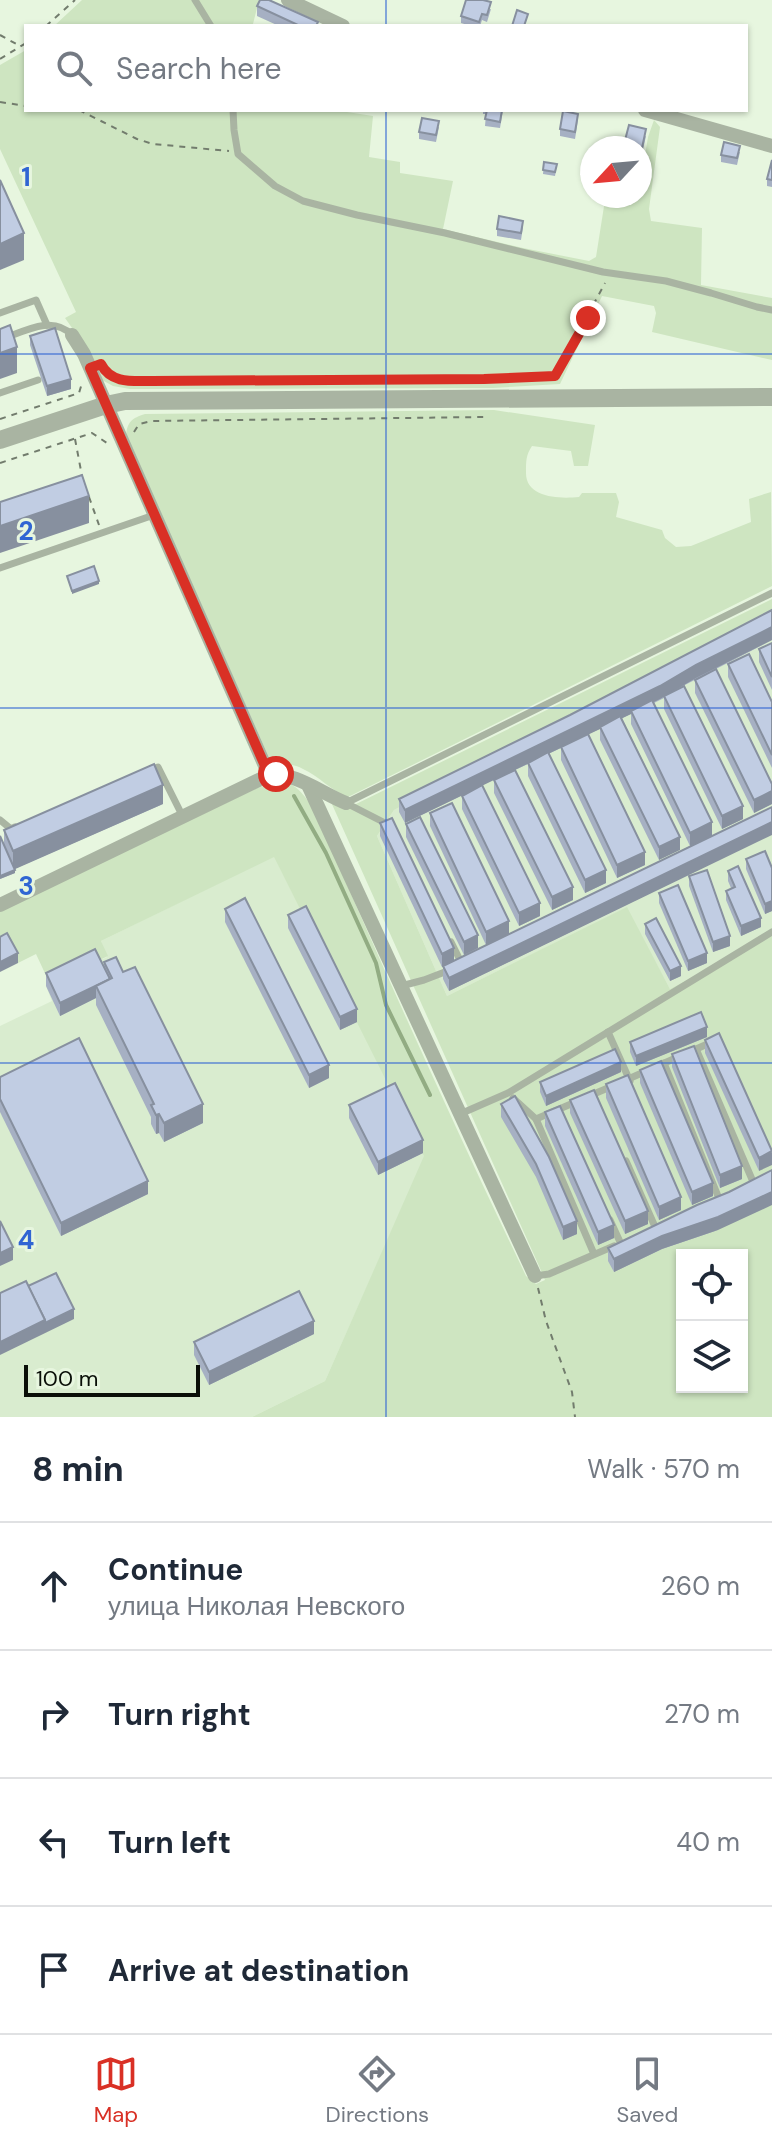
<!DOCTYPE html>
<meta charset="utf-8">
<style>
body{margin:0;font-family:"DM Sans",sans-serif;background:#f2f2f3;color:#1f2937}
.controls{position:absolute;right:24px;bottom:24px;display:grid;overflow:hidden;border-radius:0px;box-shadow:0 2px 6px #0004}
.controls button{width:72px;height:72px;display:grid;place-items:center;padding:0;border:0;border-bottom:2px solid #e0e1e3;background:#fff;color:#1f2937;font:40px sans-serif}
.compass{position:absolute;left:580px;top:136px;width:72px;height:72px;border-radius:50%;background:#fff;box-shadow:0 2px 6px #0004;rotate:244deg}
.scale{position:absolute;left:24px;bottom:20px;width:176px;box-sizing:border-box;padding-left:8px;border:4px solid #0a0f08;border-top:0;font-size:22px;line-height:28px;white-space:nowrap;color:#0a0f08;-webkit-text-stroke:6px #e7f6df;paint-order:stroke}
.stop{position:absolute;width:24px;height:24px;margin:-18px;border:6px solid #d93025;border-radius:50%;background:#fff}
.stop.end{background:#d93025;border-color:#fff;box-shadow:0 2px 8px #0008}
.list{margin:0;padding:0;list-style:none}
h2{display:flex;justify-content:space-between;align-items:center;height:104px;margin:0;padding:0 32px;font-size:34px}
h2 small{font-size:26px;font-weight:400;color:#747a83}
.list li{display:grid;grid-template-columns:52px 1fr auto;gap:24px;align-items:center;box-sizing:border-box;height:128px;padding:0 32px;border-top:2px solid #e0e1e3}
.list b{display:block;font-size:30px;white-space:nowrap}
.list p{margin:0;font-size:26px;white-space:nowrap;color:#747a83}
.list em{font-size:26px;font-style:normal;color:#747a83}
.icon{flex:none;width:44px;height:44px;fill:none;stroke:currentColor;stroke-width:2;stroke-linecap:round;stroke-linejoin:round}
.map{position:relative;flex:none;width:772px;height:1417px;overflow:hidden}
.search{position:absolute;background:#fff;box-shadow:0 2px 6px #0004;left:24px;right:24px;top:24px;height:88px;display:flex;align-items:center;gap:20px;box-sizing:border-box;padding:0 28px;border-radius:0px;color:#747a83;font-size:30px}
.sheet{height:616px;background:#fff}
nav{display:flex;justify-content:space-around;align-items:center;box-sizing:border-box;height:112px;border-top:2px solid #e0e1e3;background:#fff;font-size:22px;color:#747a83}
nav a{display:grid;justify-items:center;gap:4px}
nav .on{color:#d93025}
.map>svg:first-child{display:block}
.built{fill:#d9eccf}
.green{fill:#cee5c1;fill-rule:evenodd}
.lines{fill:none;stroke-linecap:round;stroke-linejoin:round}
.stream{stroke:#92ac83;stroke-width:4}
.path{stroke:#727c6d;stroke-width:2;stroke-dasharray:6 6;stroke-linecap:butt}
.service{stroke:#a9b4a2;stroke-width:7}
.minor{stroke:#a9b4a2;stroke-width:14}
.tertiary{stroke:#a9b4a2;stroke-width:18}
.wall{fill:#a6b0c3}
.shaded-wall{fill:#87909f}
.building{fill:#c1cde3;stroke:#87909f;stroke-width:2}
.route{stroke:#d93025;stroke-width:10}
.grid{fill:none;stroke:#3065d3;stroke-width:2;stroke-opacity:0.55}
.grid-label{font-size:26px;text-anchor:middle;font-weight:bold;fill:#3065d3;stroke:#e7f6df;stroke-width:6;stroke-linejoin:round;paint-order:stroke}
</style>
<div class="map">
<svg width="772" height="1417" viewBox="0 0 772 1417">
<rect width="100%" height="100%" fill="#e7f6df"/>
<g class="built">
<path d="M772,616V933L670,989L626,908L447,996L377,836L394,810Z"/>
<path d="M274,856L425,1156L325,1381L252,1417H0V1026L52,1001L46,986L107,957L101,941Z"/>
</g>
<g class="green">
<path d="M82,0H259L253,24L257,26H54Z"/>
<path d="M26,50V110H334L373,116L369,157L400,162V173L453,181L443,229L523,248L589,261L596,257L605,200L635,203L636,196H640V173H644L647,156L645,155L648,137L654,120L660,127L649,209L651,221L702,228L701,285L772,298V360L652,332L656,313L654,306L602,296L560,384L493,388L130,389L113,386L102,380L82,342L65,318L76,312L0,149V65Z"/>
<path d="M494,410L595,425L588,466H574L571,451L532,446C526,455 526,461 526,472C525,498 559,499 579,497L582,493H616L619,502L616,517L662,530L665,538L676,547L691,546L751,522L749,499L771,492L772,586L348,797C331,791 319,776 303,769C293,763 282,765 271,762L126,436C127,422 132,418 145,414Z"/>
<path d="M772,599V616L394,810L377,836L447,996L627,907L670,989L772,933V1417H252L325,1381L424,1156L274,857L101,941L108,956L50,984L36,954L18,963L8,943L0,947V911L255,789C287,777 294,780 314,809C382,966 452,1122 526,1276L536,1284L545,1280L539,1266L331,802L350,807ZM682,1255H742V1387H682Z"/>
</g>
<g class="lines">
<path class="stream" d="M294,796L326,853L376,963L386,1005L430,1095"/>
<g class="path">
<path d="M46,26L75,0"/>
<path d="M0,35L20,46"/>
<path d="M0,59L26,43"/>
<path d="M0,102L26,106"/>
<path d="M79,110L137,139L153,144L229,151"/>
<path d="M109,375L120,380L152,381L484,379L555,376L605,283"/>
<path d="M0,419L79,393L82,383"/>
<path d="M134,432L139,424L152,421L484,417"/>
<path d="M75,439L82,476"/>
<path d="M0,463L92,433L110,445"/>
<path d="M89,497L99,525"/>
<path d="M538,1288L546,1321L572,1392L575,1417"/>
</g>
<g class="service">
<path d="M195,0L211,26"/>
<path d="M233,110L234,130L238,154L275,186L303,201L357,215L445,233L603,272L666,281L711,293L757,307L772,310"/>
<path d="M0,313L36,300L47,325"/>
<path d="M0,340C23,332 52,314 72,335"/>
<path d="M0,393L38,380"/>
<path d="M0,568L154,515"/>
<path d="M148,771L158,767L183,817"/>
<path d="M346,803L772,593"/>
<path d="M346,803L391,826"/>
<path d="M0,820L11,829L15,827"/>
<path d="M451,942L462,964"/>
<path d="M401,986L424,980L450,970"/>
<path d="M608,1032L630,1081"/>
<path d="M696,1049L754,1184"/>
<path d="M664,1063L720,1201"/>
<path d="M626,1080L712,1042"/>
<path d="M589,1096L615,1085"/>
<path d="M513,1098L536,1119L594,1254"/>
<path d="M460,1114L508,1093L772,932"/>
<path d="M536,1119L578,1101"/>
<path d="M626,1161L656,1229"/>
<path d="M610,1220L621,1244"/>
<path d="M535,1276L549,1274L614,1246"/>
</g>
<g class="minor">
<path d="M288,0L343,26"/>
<path d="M645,110L772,146"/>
<path d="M72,335L84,354L269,775"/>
<path d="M309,787L535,1276"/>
<path d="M0,905L269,775C293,771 323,794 346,803"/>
</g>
<path class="tertiary" d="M0,440L106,405L125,401L772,397"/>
</g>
<g class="wall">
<path d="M257,6L318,26H279L257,16Z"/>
<path d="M491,9L487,22L482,20L480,26H471L461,23V16Z"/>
<path d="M483,110H503L500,128L485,126L486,114H483Z"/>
<path d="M578,120L575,139L560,136V129Z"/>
<path d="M439,127L436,142L419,139V132Z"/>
<path d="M646,136L642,154H640V148H624V144Z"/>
<path d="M740,152L737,165L721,162V155Z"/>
<path d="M772,160V187L767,186V179Z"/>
<path d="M544,162L557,164L555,176L543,174Z"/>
<path d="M523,227L521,240L497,236V229Z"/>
<path d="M30,336L71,389L47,396L30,345Z"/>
<path d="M772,610V640L681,687L743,819L722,829L664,709V698L654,703L712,835L749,845L449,991L443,979V966L690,846L631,724V714L622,718L680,837L659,860L600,740V729L588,734L645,865L617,878L561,760V748L548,754L606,883L585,893L528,776V764L515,770L573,900L552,910L494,793V780L503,775L482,785L540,916L519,926L462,809V796L467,793L405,823L399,812V799L570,715Z"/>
<path d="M772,643V690L759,662V649Z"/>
<path d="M728,664L772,702V768L728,677Z"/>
<path d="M695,680L772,784V804L754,813L695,693Z"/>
<path d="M163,804L14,869L15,873L0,879V836L4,845V830Z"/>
<path d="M430,813L509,921L486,945L430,826Z"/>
<path d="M380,823L454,948L442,967L380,836Z"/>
<path d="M406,824L478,948L464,955L406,837Z"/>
<path d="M746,859L772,868V911L765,914L746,869Z"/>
<path d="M728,871L761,927L741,936L726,900V891L731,888L728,881Z"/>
<path d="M689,876L730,946L713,952L689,886Z"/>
<path d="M659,893L707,963L688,971L659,903Z"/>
<path d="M225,909L329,1078L309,1088L225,922Z"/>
<path d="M288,915L357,1022L340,1030L288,928Z"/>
<path d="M645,924L681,976L670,981L645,934Z"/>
<path d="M104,962L203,1123L164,1142L159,1133L156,1134L151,1124V1117L96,1005V998L60,1016L46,986V973L104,968Z"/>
<path d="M707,1037L636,1066L630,1052V1042Z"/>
<path d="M705,1040L772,1151L759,1171L705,1053Z"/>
<path d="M672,1054L742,1179L720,1188L672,1067Z"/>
<path d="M640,1070L713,1196L692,1205L640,1083Z"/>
<path d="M621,1072L546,1106L540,1092V1082Z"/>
<path d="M0,1077L148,1194L61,1236L0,1112Z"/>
<path d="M606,1084L681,1210L659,1220L606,1098Z"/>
<path d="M570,1100L648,1224L625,1234L570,1113Z"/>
<path d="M501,1104L577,1234L563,1240L536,1177L501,1117Z"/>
<path d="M349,1105L423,1153L378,1175L349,1118Z"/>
<path d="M545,1112L614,1238L598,1245L545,1126Z"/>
<path d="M718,1230L662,1249L614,1272L608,1261V1248Z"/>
<path d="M314,1334L209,1385L194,1355V1342Z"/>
</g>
<g class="shaded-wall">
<path d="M24,233V260L0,270V244Z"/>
<path d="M17,347V373L0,379V353Z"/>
<path d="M71,379V389L47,396V386Z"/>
<path d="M89,496V523L0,553V526Z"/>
<path d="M99,581V584L72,594V591Z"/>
<path d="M772,627V640L696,678L660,699L632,713L631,711V714L405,823V810Z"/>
<path d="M163,785V804L13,870V851Z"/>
<path d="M772,791V804L754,813V800Z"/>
<path d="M743,806V819L722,829V816Z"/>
<path d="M712,822V836L690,846V833Z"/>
<path d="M772,822V835L449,991V978Z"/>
<path d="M680,837V850L659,860V847Z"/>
<path d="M645,852V865L617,878V865Z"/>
<path d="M15,870V873L0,879V876Z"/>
<path d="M606,870V883L585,893V880Z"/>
<path d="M573,887V900L552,910V897Z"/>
<path d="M772,901V911L765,914V904Z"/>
<path d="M540,903V916L519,926V913Z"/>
<path d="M761,918V927L741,936V926Z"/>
<path d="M509,921V934L486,945V932Z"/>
<path d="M478,935V948L464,955V942Z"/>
<path d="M730,936V946L713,952V942Z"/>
<path d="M454,948V961L442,967V954Z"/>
<path d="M18,953V963L0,972V962Z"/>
<path d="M707,953V963L688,971V961Z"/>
<path d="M681,966V976L670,981V971Z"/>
<path d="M98,984L96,986V998L60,1016V1003Z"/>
<path d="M357,1009V1022L340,1030V1017Z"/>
<path d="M707,1027V1037L636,1066V1056Z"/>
<path d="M621,1062V1072L546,1106V1096Z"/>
<path d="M329,1065V1078L309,1088V1075Z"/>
<path d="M203,1104V1123L164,1142V1123Z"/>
<path d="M159,1114V1133L156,1134V1115Z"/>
<path d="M423,1140V1153L378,1175V1162Z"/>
<path d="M772,1152V1165L759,1171V1158Z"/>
<path d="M742,1166V1179L720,1188V1175Z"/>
<path d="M148,1181V1194L61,1236V1223Z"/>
<path d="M713,1183V1196L692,1205V1192Z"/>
<path d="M772,1192V1205L718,1230L662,1249L614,1272V1259L662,1236Z"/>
<path d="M681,1197V1210L659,1220V1207Z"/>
<path d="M648,1211V1224L625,1234V1221Z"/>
<path d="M577,1221V1234L563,1240V1227Z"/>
<path d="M614,1225V1238L598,1245V1232Z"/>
<path d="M13,1247V1260L0,1266V1253Z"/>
<path d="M74,1309V1319L0,1355V1342L45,1320Z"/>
<path d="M314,1321V1334L209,1385V1372Z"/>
</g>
<g class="building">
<path d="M260,0H269L318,22L316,26H300L257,6Z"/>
<path d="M466,0H483L491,2L487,15L482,14L479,22L461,16Z"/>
<path d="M517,10L528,14L524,26H512Z"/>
<path d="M487,110H502L500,122L485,119Z"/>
<path d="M563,111L578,114L575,132L560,129Z"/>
<path d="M422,118L439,121L436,135L419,132Z"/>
<path d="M629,125L646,129L642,148L624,144Z"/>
<path d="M724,142L740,146L737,158L721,155Z"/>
<path d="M772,160V180L767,179Z"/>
<path d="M544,162L557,164L555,172L543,170Z"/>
<path d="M0,180L24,233L0,244Z"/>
<path d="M499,216L523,221L521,233L497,229Z"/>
<path d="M10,325L17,347L0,353V329Z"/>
<path d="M55,328L71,379L47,386L30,336Z"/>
<path d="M82,475L89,496L0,526V502Z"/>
<path d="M94,566L99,581L72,591L67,576Z"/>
<path d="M772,610V627L696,665L660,686L405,810L399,799L570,715Z"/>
<path d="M772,643V677L759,649Z"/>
<path d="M749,654L772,702V755L728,664Z"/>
<path d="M716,669L772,784V791L754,800L695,680Z"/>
<path d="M684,686L743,806L722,816L664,696Z"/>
<path d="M652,700L712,822L690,833L631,711Z"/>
<path d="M620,716L680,837L659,847L600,727Z"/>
<path d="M588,734L645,852L617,865L561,747Z"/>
<path d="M548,752L606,870L585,880L528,763Z"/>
<path d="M154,764L163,785L13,851L4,830Z"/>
<path d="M515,770L573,887L552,897L494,780Z"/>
<path d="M482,785L540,903L519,913L462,796Z"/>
<path d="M452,803L509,921L486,932L430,813Z"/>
<path d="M772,807V822L449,978L443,966Z"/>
<path d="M420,817L478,935L464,942L406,824Z"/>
<path d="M392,818L454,948L442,954L380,823Z"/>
<path d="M0,836L15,870L0,876Z"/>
<path d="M765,851L772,868V901L765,904L746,859Z"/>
<path d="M738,866L761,918L741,926L726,891L735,887L728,871Z"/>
<path d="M707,870L730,936L713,942L689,876Z"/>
<path d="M678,885L707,953L688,961L659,893Z"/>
<path d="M245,898L329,1065L309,1075L225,909Z"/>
<path d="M306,906L357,1009L340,1017L288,915Z"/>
<path d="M656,918L681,966L670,971L645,924Z"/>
<path d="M7,933L18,953L0,962V937Z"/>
<path d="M95,949L110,979L60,1003L46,973Z"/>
<path d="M116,957L123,972L135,967L203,1104L164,1123L159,1114L156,1115L151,1105L154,1104L96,986L112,978L104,962Z"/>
<path d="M701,1012L707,1027L636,1056L630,1042Z"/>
<path d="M719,1033L772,1151L759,1158L705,1040Z"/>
<path d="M79,1038L148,1181L61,1223L0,1099V1077Z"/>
<path d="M694,1046L742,1166L720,1175L672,1054Z"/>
<path d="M615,1049L621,1062L546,1096L540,1082Z"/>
<path d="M661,1061L713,1183L692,1192L640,1070Z"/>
<path d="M628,1075L681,1197L659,1207L606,1084Z"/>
<path d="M395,1083L423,1140L378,1162L349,1105Z"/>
<path d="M594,1090L648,1211L625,1221L570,1100Z"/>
<path d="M515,1096L549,1157L577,1221L563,1227L536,1164L501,1104Z"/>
<path d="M560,1106L614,1225L598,1232L545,1112Z"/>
<path d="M772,1170V1192L718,1217L662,1236L614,1259L608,1248L697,1205L729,1192Z"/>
<path d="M0,1221L13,1247L0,1253Z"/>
<path d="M56,1273L74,1309L45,1323V1320L28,1286Z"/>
<path d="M26,1281L45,1320L0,1342V1293Z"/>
<path d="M299,1291L314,1321L209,1372L194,1342Z"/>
</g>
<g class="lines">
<path class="route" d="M276,774L269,775L90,368L101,364C111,384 133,381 152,381L484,379L555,376L588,318"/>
</g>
<path class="grid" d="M386,0V26M386,110V1417M0,354H772M0,708H772M0,1063H772"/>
<g class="grid-label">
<text x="26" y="186">1</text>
<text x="26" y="540">2</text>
<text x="26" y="895">3</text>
<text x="26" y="1249">4</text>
</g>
</svg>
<div class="controls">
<button><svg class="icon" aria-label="locate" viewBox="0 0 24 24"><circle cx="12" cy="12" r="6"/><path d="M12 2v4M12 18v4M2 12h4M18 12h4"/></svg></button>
<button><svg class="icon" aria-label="layers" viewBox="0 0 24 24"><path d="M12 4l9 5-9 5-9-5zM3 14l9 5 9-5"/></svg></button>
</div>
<svg class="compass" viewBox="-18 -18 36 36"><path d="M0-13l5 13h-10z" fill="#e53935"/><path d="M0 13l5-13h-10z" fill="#747a83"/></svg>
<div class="scale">100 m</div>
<div class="stop" style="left:276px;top:774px"></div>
<div class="stop end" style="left:588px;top:318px"></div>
<div class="search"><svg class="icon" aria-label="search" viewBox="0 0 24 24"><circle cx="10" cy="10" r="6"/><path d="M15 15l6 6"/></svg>Search here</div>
</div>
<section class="sheet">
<h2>8 min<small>Walk · 570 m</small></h2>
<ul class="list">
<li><svg class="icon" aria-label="ahead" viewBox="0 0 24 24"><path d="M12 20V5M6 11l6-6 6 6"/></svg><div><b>Continue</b><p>улица Николая Невского</p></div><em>260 m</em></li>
<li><svg class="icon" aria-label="right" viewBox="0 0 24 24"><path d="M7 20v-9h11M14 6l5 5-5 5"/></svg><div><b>Turn right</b></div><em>270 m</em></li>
<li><svg class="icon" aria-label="left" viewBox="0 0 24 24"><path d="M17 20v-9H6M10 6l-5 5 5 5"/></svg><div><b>Turn left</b></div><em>40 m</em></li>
<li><svg class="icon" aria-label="arrive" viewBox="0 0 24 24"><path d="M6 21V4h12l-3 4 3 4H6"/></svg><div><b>Arrive at destination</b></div></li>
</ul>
</section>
<nav>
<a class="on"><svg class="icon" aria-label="map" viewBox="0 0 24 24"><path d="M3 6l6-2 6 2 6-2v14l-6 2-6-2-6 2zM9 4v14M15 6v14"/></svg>Map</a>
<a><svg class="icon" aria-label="directions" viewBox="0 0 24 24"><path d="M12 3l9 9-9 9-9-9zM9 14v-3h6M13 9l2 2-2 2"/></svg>Directions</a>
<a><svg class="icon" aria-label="saved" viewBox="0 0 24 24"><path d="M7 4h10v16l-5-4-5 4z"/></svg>Saved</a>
</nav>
